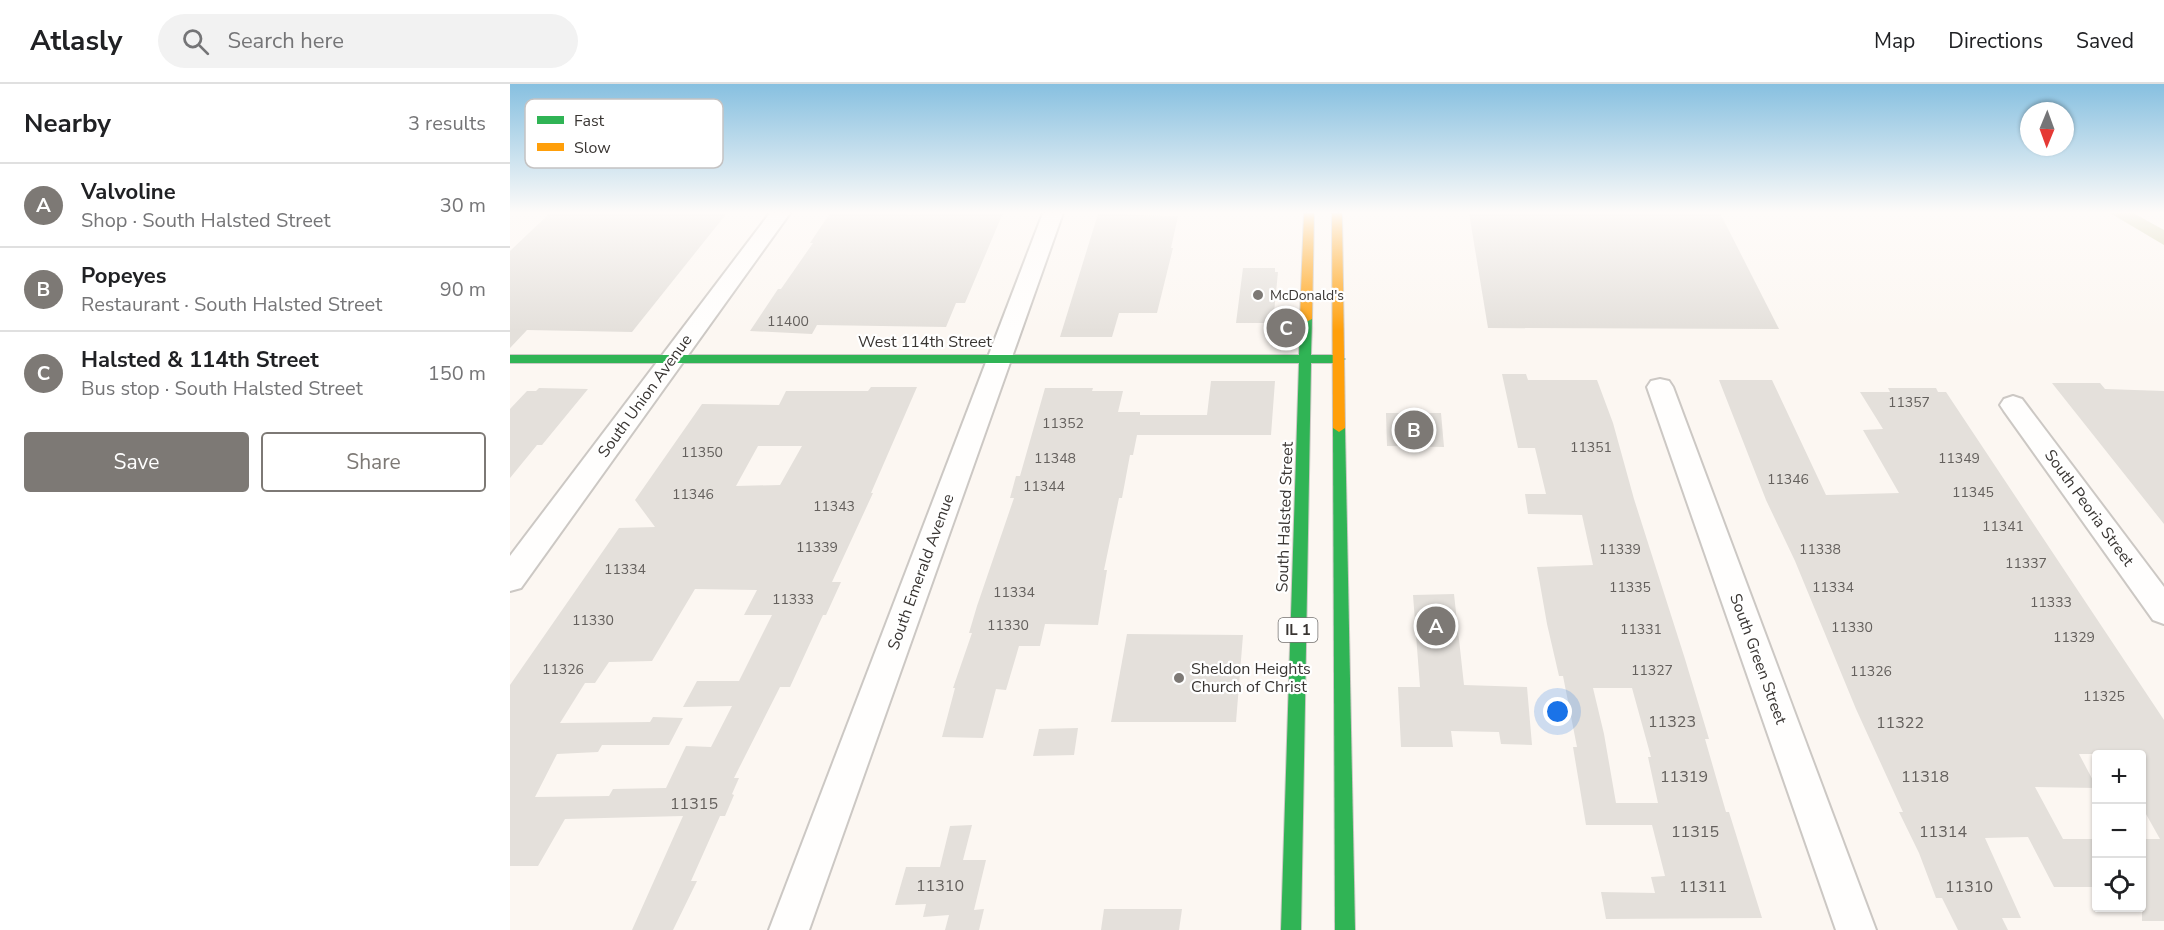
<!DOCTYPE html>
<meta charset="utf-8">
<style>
body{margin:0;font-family:"Nunito Sans",sans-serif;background:#f2f2f2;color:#202124}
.controls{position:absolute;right:18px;bottom:18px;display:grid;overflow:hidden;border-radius:6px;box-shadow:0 2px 4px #0004}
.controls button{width:54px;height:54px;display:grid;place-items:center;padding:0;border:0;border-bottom:2px solid #e0e0e0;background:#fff;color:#202124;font:30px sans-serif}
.compass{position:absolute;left:1510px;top:18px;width:54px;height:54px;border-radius:50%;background:#fff;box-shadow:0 2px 4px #0004;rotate:181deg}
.you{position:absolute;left:1048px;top:628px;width:21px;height:21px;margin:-15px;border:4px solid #fff;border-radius:50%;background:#1a73e8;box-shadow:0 0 0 9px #1a73e833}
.badge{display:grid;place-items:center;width:39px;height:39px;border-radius:50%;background:#7d7975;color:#fff;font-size:20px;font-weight:700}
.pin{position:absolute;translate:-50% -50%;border:3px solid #fff;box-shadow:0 2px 6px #0006}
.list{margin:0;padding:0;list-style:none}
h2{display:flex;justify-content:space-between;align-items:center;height:78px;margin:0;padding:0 24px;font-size:26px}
h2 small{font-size:20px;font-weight:400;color:#757577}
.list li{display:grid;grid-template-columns:39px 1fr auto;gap:18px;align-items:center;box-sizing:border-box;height:84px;padding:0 24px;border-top:2px solid #e0e0e0}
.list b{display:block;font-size:22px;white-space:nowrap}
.list p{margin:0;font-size:20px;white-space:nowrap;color:#757577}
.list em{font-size:20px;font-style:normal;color:#757577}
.actions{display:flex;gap:12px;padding:18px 24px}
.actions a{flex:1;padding:14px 0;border:2px solid #7d7975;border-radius:6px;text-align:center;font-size:21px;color:#7d7975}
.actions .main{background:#7d7975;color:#fff}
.icon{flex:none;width:33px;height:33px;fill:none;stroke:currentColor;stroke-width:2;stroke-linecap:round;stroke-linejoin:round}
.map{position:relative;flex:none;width:1654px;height:846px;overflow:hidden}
header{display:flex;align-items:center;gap:36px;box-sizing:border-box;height:84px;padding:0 30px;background:#fff;border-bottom:2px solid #e0e0e0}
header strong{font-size:28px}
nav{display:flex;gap:33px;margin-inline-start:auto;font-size:21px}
.search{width:420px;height:54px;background:#f2f2f2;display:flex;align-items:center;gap:15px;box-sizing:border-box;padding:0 21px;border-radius:33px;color:#757577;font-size:22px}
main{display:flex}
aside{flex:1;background:#fff}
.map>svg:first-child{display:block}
.forest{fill:#d4d4af}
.building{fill:#e4e0db;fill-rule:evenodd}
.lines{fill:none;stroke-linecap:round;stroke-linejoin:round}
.street-casing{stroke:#ccc8c4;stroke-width:4}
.fast-casing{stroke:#ccc8c4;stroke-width:2}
.slow-casing{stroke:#ccc8c4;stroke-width:2}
.street{fill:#fffefd;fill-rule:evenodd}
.fast{fill:#30b455;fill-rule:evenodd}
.slow{fill:#ff9f0a;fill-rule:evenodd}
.poi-dot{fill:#7d7975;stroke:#fff;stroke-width:2}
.labels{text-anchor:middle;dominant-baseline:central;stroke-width:4.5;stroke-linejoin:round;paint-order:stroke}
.far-poi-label{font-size:14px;fill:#393532;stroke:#fff;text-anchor:start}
.number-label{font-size:14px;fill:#64605d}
.shield{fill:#fff;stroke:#747270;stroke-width:1.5}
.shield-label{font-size:15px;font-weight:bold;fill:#393532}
.street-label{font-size:16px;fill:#393532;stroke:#fff}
.poi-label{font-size:16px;fill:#393532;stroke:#fff;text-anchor:start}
.near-number-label{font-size:16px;fill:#64605d}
.key{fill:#fff;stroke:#c4c2c2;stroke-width:1.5}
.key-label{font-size:16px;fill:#393532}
</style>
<header>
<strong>Atlasly</strong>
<div class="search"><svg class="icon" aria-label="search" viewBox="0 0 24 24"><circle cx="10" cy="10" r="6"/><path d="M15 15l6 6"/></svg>Search here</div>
<nav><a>Map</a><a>Directions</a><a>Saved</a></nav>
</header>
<main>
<aside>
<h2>Nearby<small>3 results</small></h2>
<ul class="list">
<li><span class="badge">A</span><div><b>Valvoline</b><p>Shop · South Halsted Street</p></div><em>30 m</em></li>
<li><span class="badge">B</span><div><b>Popeyes</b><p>Restaurant · South Halsted Street</p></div><em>90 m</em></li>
<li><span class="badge">C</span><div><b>Halsted &amp; 114th Street</b><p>Bus stop · South Halsted Street</p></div><em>150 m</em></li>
</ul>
<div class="actions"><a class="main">Save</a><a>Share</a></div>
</aside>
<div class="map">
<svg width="1654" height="846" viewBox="0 0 1654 846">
<rect width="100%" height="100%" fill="#fcf7f2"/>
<path class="forest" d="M1600,129H1623L1654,146V161Z"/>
<g class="building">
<path d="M40,129H217L122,248L17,246L0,264V167Z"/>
<path d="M320,129H398L397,131L493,129L455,219H446L436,243L307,241L302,250L240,247L268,205H271L303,159H300Z"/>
<path d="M959,129H1210L1269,245L978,244Z"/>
<path d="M588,130L668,132L661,164H663L647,229H609L602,253H550Z"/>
<path d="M733,184H765V188H768L763,239H726Z"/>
<path d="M992,290H1016L1018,296H1087L1103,339L1124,415L1175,575L1199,655H1195L1216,728H1219L1252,834L1096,835L1091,808L1145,809L1141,793L1155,792L1142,741H1076L1063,663H1067L1053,592H1049L1037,540L1027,483L1083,481L1072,431L1018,430L1015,410H1036L1025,364H1008ZM1083,604H1122L1141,673H1138L1148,719H1106L1094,650Z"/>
<path d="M1209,296H1262L1316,411L1389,409L1353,346L1373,345L1350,308H1380L1378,304H1426L1428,308H1436L1654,636V837H1632V755H1650L1632,723V670H1569L1587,704L1525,703L1553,755H1587V803H1544L1518,753L1475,754L1511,834H1492L1498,846H1448L1432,814H1426L1409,769L1389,728H1393L1346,625L1285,477L1256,416Z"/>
<path d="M701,297H765L761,351H627L623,371H620L612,414H609L594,486H597L588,541L535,540L530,562H509L496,606L486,605L473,654L432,653L445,604H443L462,549H459L467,522L504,414H500L506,392H510L535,304H583L582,307H613L608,328H630V331H697Z"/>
<path d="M1542,299H1590L1595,305L1654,307V440Z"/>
<path d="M361,303H407L361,409H363L322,498H331L316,531H313L280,603H270L224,694H229L222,710L224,711L215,732H210L181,797H187L163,846H122L173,732L55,735L28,782H0V601L109,444L145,443L125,416L192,320L269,321L276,307H358ZM248,362H292L270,401L226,402ZM185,505L247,506L234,531H262L229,597H187L173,623L222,622L201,663L176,662L156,704L103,705L99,712L25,713L47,670L88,668L92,661H159L173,634L143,633L140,638L50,639L75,599H85L99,578L142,577Z"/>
<path d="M29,304L78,305L32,361H27L0,394V325L17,307H26Z"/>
<path d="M876,329H931L934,363L877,362Z"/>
<path d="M944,510L954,601L1017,603L1022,661L991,660L989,648L941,647L943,663H891L888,603H910L903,511Z"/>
<path d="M617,550L733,551L726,638H601Z"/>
<path d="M568,644L564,671L523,672L529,645Z"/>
<path d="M462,741L453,776H476L464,826L474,825L469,846H435L439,831L413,833L416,820L385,821L396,783H430L440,742Z"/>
<path d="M594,825H672L669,846H591Z"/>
</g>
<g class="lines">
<g class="street-casing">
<g id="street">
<path d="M260,129H280L11,504L0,507V472Z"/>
<path d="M533,129H553L299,846H259Z"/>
<path d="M1150,295L1159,297L1163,303L1366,846H1326L1137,303L1141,297Z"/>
<path d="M1503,312L1512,315L1654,503V540L1643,536L1494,327L1490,321L1494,315Z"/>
</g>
</g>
<g class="fast-casing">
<g id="fast">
<path d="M796,232L802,235L801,271H829L835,275L829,279H801L791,846H771L789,279H0V271H789L790,235Z"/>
<path d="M829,340L835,344L845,846H825L823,344Z"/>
</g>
</g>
<g class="slow-casing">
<g id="slow">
<path d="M794,129H804L802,235L796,238L790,235Z"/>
<path d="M822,129H832L835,344L829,348L823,344Z"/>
</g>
</g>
<use href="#street" class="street"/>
<use href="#fast" class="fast"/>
<use href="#slow" class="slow"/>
</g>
<linearGradient id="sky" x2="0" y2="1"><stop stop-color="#87c0e0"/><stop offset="0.52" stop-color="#fefbf9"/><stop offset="1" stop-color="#fefbf9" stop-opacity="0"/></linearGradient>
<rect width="1654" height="247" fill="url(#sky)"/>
<g class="poi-dot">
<circle cx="748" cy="211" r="6"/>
<circle cx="669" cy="594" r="6"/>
</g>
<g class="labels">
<g class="far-poi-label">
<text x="760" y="211">McDonald's</text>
</g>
<g class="number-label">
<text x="278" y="237">11400</text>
<text x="1399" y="318">11357</text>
<text x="553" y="339">11352</text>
<text x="1081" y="363">11351</text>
<text x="192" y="368">11350</text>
<text x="545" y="374">11348</text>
<text x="1449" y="374">11349</text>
<text x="1278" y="395">11346</text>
<text x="534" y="402">11344</text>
<text x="1463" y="408">11345</text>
<text x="183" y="410">11346</text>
<text x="324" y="422">11343</text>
<text x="1493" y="442">11341</text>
<text x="307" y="463">11339</text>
<text x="1110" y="465">11339</text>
<text x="1310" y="465">11338</text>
<text x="1516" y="479">11337</text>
<text x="115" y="485">11334</text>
<text x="1120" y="503">11335</text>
<text x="1323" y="503">11334</text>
<text x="504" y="508">11334</text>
<text x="283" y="515">11333</text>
<text x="1541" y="518">11333</text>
<text x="83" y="536">11330</text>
<text x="498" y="541">11330</text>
<text x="1342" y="543">11330</text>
<text x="1131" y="545">11331</text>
<text x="1564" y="553">11329</text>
<text x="53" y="585">11326</text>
<text x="1142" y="586">11327</text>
<text x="1361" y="587">11326</text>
<text x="1594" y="612">11325</text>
</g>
<rect class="shield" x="768.5" y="534" width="39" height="24" rx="4.5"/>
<g class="shield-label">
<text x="788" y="546">IL 1</text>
</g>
<g class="street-label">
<text x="415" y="258">West 114th Street</text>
<text transform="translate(135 312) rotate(-54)">South Union Avenue</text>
<text transform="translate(1579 424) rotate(54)">South Peoria Street</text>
<text transform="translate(775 433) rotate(-88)">South Halsted Street</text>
<text transform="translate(411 488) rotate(-70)">South Emerald Avenue</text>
<text transform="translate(1248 575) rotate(70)">South Green Street</text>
</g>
<g class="poi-label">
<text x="681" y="585">Sheldon Heights<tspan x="681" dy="18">Church of Christ</tspan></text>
</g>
<g class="near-number-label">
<text x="1162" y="638">11323</text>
<text x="1390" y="639">11322</text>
<text x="1174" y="693">11319</text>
<text x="1415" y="693">11318</text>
<text x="184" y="720">11315</text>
<text x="1185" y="748">11315</text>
<text x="1433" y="748">11314</text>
<text x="430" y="802">11310</text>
<text x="1193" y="803">11311</text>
<text x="1459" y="803">11310</text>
</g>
</g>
<rect x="15" y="15" width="198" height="69" rx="9" class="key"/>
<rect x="27" y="32" width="27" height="8" fill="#30b455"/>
<rect x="27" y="59" width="27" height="8" fill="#ff9f0a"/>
<g class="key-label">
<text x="64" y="42">Fast</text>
<text x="64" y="69">Slow</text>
</g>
</svg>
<div class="controls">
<button>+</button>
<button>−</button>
<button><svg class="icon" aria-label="locate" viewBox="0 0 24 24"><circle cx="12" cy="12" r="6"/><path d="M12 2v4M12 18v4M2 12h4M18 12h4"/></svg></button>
</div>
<svg class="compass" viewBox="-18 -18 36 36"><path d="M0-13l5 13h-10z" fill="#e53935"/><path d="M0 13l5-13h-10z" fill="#757577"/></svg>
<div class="you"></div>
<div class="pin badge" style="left:926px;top:542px">A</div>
<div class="pin badge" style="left:904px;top:346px">B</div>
<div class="pin badge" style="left:776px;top:244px">C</div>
</div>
</main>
